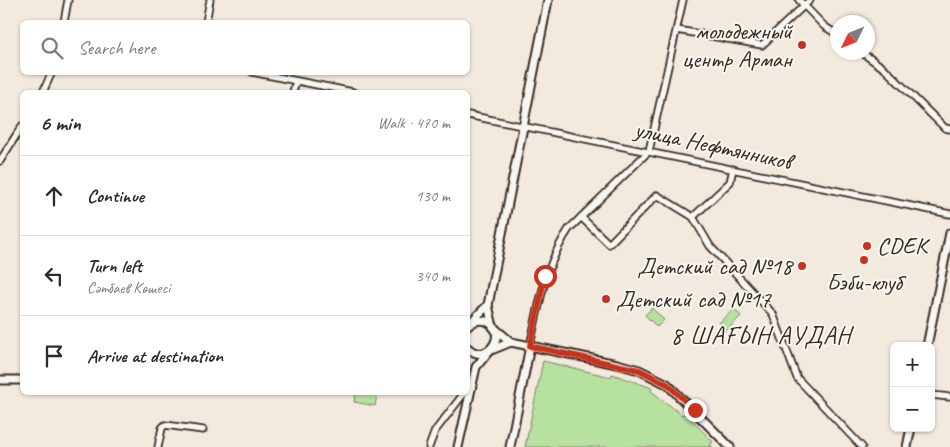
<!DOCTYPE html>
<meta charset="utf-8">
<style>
body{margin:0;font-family:Caveat,sans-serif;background:#f7f7f7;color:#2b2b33}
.controls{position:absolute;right:15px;bottom:15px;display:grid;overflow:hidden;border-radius:8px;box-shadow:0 1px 4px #0004}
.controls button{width:45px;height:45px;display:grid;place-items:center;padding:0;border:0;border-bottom:1px solid #e1e1e2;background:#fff;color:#2b2b33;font:25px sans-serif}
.compass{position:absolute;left:830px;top:15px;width:45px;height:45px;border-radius:50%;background:#fff;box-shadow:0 1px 4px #0004;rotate:227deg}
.stop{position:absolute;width:15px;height:15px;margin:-11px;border:4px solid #c8321e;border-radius:50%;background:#fff}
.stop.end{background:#c8321e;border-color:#fff;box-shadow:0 1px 5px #0008}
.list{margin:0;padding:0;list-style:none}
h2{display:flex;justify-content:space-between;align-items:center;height:65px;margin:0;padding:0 20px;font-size:21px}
h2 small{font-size:16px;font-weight:400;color:#7c7c81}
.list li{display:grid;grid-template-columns:32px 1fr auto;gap:15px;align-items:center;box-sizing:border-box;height:80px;padding:0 20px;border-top:1px solid #e1e1e2}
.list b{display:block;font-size:19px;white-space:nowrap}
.list p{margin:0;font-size:16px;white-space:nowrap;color:#7c7c81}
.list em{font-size:16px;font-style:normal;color:#7c7c81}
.icon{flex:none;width:28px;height:28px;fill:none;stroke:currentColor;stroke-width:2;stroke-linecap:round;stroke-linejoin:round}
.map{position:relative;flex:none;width:950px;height:447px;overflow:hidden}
.search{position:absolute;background:#fff;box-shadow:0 1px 4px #0004;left:20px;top:20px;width:450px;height:55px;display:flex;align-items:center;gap:12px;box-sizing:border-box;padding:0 18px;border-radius:8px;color:#7c7c81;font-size:19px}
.panel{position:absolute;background:#fff;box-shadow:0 1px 4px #0004;left:20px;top:90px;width:450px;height:305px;border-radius:8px}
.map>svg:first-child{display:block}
.green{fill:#b6e19f;stroke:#78865e}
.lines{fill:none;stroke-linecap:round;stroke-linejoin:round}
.minor-casing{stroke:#3b2a1e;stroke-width:9}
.major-casing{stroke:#3b2a1e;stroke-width:11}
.minor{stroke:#f6f6f2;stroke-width:5.5}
.major{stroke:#f6f6f2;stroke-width:7}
.route{stroke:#c8321e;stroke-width:6}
.poi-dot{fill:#c8321e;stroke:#f6f6f2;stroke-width:2}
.labels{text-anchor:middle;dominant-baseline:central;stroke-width:4;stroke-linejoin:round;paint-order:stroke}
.poi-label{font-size:24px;fill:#3b2a1e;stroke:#f6f6f2;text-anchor:end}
.street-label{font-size:24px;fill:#3b2a1e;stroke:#f6f6f2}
.neighbourhood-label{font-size:25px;letter-spacing:1px;fill:#3b2a1e;stroke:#f6f6f2}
</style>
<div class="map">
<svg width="950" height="447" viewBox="0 0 950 447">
<rect width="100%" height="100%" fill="#f2e9df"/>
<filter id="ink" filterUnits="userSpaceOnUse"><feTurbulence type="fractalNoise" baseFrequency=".02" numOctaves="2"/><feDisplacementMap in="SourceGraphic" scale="10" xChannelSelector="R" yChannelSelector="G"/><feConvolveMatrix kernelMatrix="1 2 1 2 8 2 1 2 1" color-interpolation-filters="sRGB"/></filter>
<g filter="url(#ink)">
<g class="green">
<path d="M652,308L664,320L657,327L645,315Z"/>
<path d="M734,309L741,316L726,331L719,323Z"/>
<path d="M543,361L611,377L612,374L652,388L651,391L682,415L685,413L713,442L710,445L713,447H525Z"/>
<path d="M356,393L377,395L375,406L354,402Z"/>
</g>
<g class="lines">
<g class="minor-casing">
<g id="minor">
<path d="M799,0L824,26L838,35"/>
<path d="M64,22L68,0"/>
<path d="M206,22L210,0"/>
<path d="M677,30L762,45L810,0"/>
<path d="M861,52L885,69L945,128L950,129"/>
<path d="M252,72L353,92"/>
<path d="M43,92L52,72"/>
<path d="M293,92L296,81"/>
<path d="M468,115L950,214"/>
<path d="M0,161L22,126"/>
<path d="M581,217L609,244L657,195L693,217L730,182L733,169"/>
<path d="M693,217L710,246L773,314L797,378L862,447"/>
<path d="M530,346C539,305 545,265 569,229L649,151L683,0"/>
<path d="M931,395L950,397"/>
<path d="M158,447L162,428L165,425L203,430"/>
<path d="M429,447L435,431L465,392"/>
</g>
</g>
<g class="major-casing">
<g id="major">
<path d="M548,0L488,305L493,327L511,342L617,364L639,370L667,384L730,447"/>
<path d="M471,322L488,305"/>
<path d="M468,326C473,321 479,319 486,321C510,330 488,367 468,348"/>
<path d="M927,346L950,233"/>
<path d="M0,380H22"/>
<path d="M458,447L476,367L489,351L511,342"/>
<path d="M510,447L530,346"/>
<path d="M907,447L911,428"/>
</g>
</g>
<use href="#minor" class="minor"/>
<use href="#major" class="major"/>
</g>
</g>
<g class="lines" filter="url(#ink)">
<path class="route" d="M545,276L530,346L639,370L667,384L695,410"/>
</g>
<g class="poi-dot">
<circle cx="802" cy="45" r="5"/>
<circle cx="867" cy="246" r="5"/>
<circle cx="864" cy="260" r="5"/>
<circle cx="802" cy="266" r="5"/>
<circle cx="606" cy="299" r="5"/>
</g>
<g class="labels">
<g class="poi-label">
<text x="792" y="31">молодежный<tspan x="792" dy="28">центр Арман</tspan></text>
<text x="877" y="246" text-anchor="start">CDEK</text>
<text x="792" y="266">Детский сад №18</text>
<text x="864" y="282" text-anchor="middle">Бэби-клуб</text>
<text x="616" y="299" text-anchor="start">Детский сад №17</text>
</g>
<g class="street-label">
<text transform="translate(713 145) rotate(12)">улица Нефтянников</text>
</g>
<g class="neighbourhood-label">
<text x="761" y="336">8 ШАҒЫН АУДАН</text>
</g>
</g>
</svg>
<div class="controls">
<button>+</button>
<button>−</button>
</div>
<svg class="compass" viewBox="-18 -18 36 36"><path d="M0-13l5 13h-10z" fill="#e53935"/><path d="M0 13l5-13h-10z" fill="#7c7c81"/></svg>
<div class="stop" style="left:545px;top:276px"></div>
<div class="stop end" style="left:695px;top:410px"></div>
<div class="search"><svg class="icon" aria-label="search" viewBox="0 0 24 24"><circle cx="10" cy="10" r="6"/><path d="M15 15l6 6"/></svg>Search here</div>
<section class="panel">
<h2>6 min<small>Walk · 470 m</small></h2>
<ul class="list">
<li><svg class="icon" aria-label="ahead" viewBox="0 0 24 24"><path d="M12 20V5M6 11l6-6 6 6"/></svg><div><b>Continue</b></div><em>130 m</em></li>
<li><svg class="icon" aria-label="left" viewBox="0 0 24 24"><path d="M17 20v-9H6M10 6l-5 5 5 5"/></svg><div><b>Turn left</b><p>Сәтбаев Көшесі</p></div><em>340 m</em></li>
<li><svg class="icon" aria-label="arrive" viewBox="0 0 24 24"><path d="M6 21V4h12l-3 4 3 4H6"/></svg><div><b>Arrive at destination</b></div></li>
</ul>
</section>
</div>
